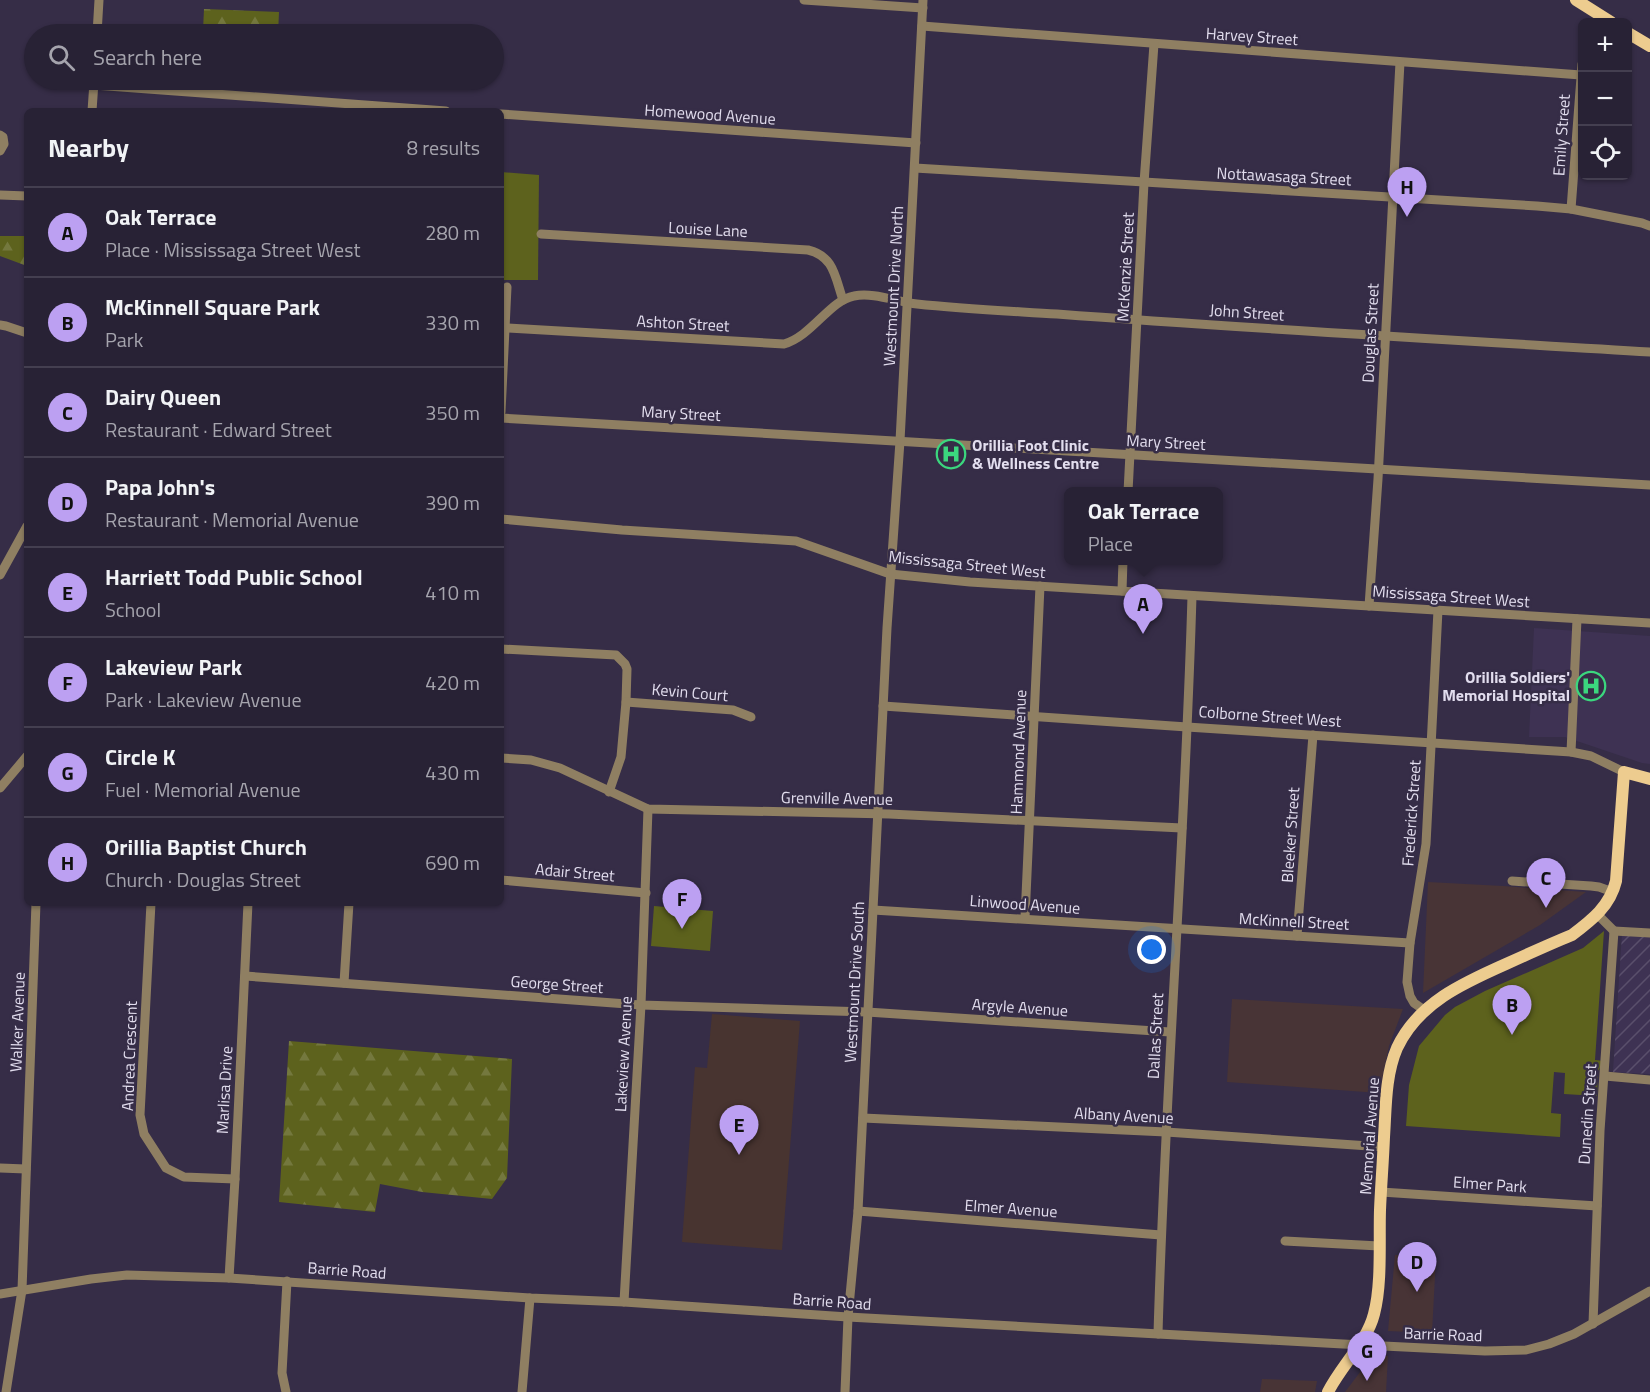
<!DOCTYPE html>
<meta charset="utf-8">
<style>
body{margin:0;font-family:"Titillium Web",sans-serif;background:#302a3d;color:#f1f3f6}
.controls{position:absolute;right:18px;top:18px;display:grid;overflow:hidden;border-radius:9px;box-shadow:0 2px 4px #0004}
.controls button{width:54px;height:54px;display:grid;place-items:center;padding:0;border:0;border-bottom:2px solid #443f50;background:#282235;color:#f1f3f6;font:30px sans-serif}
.you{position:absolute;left:1152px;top:950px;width:21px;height:21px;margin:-15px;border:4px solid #fff;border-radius:50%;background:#1a73e8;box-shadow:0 0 0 9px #1a73e833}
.badge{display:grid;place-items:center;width:39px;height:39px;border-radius:50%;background:#bca0f2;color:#111;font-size:20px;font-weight:700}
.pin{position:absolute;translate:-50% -50px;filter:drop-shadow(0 2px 3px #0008)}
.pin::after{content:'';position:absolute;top:32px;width:21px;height:18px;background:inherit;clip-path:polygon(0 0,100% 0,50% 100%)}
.popup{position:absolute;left:1064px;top:487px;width:159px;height:78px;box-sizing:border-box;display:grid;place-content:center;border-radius:9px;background:#282235;filter:drop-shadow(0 2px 4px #0005);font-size:20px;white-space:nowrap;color:#a5a4ad}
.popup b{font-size:22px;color:#f1f3f6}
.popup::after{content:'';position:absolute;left:50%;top:100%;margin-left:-12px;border:12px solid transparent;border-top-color:#282235}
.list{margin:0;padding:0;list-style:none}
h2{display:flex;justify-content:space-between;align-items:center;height:78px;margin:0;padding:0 24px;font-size:26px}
h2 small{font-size:20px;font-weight:400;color:#a5a4ad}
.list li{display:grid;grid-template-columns:39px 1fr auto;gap:18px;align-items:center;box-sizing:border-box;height:90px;padding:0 24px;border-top:2px solid #443f50}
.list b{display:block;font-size:22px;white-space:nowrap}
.list p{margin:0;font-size:20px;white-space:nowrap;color:#a5a4ad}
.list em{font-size:20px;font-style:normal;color:#a5a4ad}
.icon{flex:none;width:33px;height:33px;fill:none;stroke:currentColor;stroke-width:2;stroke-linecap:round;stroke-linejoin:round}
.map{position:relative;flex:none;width:1650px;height:1392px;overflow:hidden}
.search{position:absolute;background:#282235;box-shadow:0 2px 4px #0004;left:24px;top:24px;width:480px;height:66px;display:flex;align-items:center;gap:15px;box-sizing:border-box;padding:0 21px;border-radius:33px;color:#a5a4ad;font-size:22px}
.panel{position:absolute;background:#282235;box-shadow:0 2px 4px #0004;left:24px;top:108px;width:480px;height:798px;border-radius:9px}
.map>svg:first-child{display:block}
.commercial{fill:#483436}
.industrial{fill:url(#industrial-furrows)}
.education{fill:#483430}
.built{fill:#3e3253}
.forest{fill:url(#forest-firs)}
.park{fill:#5d621d}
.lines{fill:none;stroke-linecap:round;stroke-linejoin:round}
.minor{stroke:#8f7f62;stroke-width:9}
.major{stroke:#edcc8f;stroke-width:12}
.labels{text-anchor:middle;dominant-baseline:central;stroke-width:5;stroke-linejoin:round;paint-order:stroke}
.street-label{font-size:16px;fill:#e2ddee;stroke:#362d47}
.poi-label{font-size:16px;font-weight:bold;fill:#e2ddee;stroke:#362d47;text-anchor:start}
</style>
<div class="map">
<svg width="1650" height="1392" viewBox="0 0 1650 1392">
<defs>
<pattern id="industrial-furrows" width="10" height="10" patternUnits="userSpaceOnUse" patternTransform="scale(1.5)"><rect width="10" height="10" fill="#3e3253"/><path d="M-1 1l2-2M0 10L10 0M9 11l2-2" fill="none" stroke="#5a4f6c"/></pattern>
<pattern id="forest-firs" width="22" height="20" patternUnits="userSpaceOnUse" patternTransform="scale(1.5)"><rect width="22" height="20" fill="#5d621d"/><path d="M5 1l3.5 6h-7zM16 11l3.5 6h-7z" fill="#74783e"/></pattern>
</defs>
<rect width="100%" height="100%" fill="#362d47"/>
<g class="commercial">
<path d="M1428,882L1503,886L1586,892L1540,925L1423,993Z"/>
<path d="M1232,999L1403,1009L1389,1046L1379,1093L1227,1082Z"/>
<path d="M1395,1255L1436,1257L1432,1333L1388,1331Z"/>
<path d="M1373,1355L1388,1356L1386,1392H1345Z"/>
<path d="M1262,1379L1317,1381L1315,1392H1260Z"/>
</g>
<path class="industrial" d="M1622,934L1650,936V1074L1613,1072Z"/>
<path class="education" d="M712,1014L800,1021L782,1250L682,1242L695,1067L707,1068Z"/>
<path class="built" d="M1534,628L1650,636V764L1642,763L1565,737H1529Z"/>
<g class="forest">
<path d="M204,9L279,12L278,34L203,31Z"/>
<path d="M0,236H27V266L0,256Z"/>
<path d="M289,1041L512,1059L507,1178L492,1199L422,1192L380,1184L375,1212L279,1202Z"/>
</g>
<g class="park">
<path d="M501,172L539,175L538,280H501Z"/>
<path d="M654,906L713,911L710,951L651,946Z"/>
<path d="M1604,931L1595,1060L1604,1061L1598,1071L1597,1096L1564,1094L1565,1073L1554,1072L1551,1113L1561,1114L1560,1137L1406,1126L1409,1085L1419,1046L1445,1015L1455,1007L1485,991L1583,948Z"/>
</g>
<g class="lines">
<g class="minor">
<path d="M804,0L923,8"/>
<path d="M922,26L1581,75"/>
<path d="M97,34L99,0"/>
<path d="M94,85L446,111"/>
<path d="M92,111L94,82"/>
<path d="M501,114L916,143"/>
<path d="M0,135L3,137L4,144L0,151"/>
<path d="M915,168L1537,206L1571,209L1642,223L1650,226"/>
<path d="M0,195L27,196"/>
<path d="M1571,209L1582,64"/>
<path d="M541,234L808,250C834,256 835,277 843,300"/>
<path d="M0,325L6,326L27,333"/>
<path d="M506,328L784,344C812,336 830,300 854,296C874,292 897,302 917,304C963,309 1010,311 1057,314C1254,329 1452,340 1650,352"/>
<path d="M501,412L507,287"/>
<path d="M501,418L1650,485"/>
<path d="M1128,492L1144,183L1154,44"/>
<path d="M501,519L622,530L796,541L890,574L970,582L1650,623"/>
<path d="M0,575L27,526"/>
<path d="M1122,591L1123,560"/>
<path d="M1369,606L1378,479L1400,62"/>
<path d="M501,649L616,655L625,664L627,669L626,702L621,757L609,792"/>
<path d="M626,702L733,710L751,717"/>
<path d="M883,706L1187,727L1571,752L1591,756L1624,772"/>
<path d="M1571,752L1577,619"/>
<path d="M501,758L531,760L560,768L648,809L889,814L1182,828"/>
<path d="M0,788L27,756"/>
<path d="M501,880L646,893"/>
<path d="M1512,881L1591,886L1599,887L1613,892"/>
<path d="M151,903L140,1115L144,1134L166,1168L184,1177L235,1179"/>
<path d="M873,910L1410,943"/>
<path d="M1597,914L1614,931"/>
<path d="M1025,918L1040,586"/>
<path d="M1614,931L1650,933"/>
<path d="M1297,936L1313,735"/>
<path d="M245,976L641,1005L867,1012L1170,1032"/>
<path d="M344,983L349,903"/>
<path d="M1424,1010L1414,1003L1410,996L1407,982L1410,943L1426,844L1438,610"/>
<path d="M1605,1076L1650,1080"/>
<path d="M863,1118L1166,1132L1384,1147"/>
<path d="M0,1168L26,1169"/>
<path d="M1381,1192L1597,1206"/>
<path d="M858,1211L1161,1235"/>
<path d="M1285,1241L1379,1246"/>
<path d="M229,1278L235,1179L248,903"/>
<path d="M0,1294L91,1279L127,1275L229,1278L530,1298L624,1302L848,1317L1343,1344L1485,1351L1526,1350L1549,1344L1574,1334L1650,1291"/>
<path d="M624,1302L641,1005L648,809"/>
<path d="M1593,1324L1600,1131L1614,931"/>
<path d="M1158,1334C1165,1088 1185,842 1192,596"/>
<path d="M6,1392L22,1290L36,903"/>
<path d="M286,1392L282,1373L287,1281"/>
<path d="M522,1392L530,1298"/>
<path d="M845,1392L848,1317L858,1211L887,628L900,441L923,0"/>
</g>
<g class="major">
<path d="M1576,0L1611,22"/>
<path d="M1628,33L1650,46"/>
<path d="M1328,1392C1341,1366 1367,1342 1374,1314C1382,1284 1379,1242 1380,1210C1381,1186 1383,1162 1384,1137C1386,1108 1385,1076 1397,1048C1418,1003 1463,983 1506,964C1528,954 1550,944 1572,935C1592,920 1610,906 1616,881L1624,772L1650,779"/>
</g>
</g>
<defs>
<g id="hospital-ring" transform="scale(1.5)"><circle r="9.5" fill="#362d47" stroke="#3bd77e" stroke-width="1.5"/><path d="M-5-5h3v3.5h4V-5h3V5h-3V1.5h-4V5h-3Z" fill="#3bd77e"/></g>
</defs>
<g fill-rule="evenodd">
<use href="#hospital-ring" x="951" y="454"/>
<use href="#hospital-ring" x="1591" y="686"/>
</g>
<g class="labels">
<g class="street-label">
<text transform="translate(1252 36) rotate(4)">Harvey Street</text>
<text transform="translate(710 114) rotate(4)">Homewood Avenue</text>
<text transform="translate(1561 135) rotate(-86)">Emily Street</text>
<text transform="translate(1284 176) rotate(3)">Nottawasaga Street</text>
<text transform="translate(708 229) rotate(3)">Louise Lane</text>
<text transform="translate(1125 267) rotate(-87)">McKenzie Street</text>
<text transform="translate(893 286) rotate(-87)">Westmount Drive North</text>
<text transform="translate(1247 312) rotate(4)">John Street</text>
<text transform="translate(683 323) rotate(3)">Ashton Street</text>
<text transform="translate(1370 333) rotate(-87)">Douglas Street</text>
<text transform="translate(681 413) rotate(3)">Mary Street</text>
<text transform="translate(1166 442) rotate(3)">Mary Street</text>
<text transform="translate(967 564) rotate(6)">Mississaga Street West</text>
<text transform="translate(1451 596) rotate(4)">Mississaga Street West</text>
<text transform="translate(690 692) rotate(5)">Kevin Court</text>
<text transform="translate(1270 716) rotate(4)">Colborne Street West</text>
<text transform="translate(1018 752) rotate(-88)">Hammond Avenue</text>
<text transform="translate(837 798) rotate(1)">Grenville Avenue</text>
<text transform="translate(1411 813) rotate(-86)">Frederick Street</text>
<text transform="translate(1290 835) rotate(-86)">Bleeker Street</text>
<text transform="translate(575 872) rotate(5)">Adair Street</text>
<text transform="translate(1025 904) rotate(4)">Linwood Avenue</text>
<text transform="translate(1294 921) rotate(3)">McKinnell Street</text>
<text transform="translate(854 982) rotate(-87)">Westmount Drive South</text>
<text transform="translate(557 984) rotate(4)">George Street</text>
<text transform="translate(1020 1007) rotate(4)">Argyle Avenue</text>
<text transform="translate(17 1022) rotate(-88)">Walker Avenue</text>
<text transform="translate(1155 1036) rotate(-87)">Dallas Street</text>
<text transform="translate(623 1054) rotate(-87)">Lakeview Avenue</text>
<text transform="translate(129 1056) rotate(-88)">Andrea Crescent</text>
<text transform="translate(224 1090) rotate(-87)">Marlisa Drive</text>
<text transform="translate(1587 1114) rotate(-86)">Dunedin Street</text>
<text transform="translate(1124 1115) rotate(3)">Albany Avenue</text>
<text transform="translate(1369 1136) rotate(-86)">Memorial Avenue</text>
<text transform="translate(1490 1184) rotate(4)">Elmer Park</text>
<text transform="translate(1011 1208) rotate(4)">Elmer Avenue</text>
<text transform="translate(347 1270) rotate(4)">Barrie Road</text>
<text transform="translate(832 1301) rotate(4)">Barrie Road</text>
<text transform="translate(1443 1334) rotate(2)">Barrie Road</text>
</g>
<g class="poi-label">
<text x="972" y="445">Orillia Foot Clinic<tspan x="972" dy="18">&amp; Wellness Centre</tspan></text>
<text x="1570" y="677" text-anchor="end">Orillia Soldiers'<tspan x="1570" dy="18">Memorial Hospital</tspan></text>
</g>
</g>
</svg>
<div class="controls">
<button>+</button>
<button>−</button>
<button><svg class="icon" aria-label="locate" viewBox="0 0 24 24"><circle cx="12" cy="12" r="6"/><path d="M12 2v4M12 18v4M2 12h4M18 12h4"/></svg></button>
</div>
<div class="you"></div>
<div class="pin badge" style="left:1143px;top:634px">A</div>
<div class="popup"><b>Oak Terrace</b>Place</div>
<div class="pin badge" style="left:1512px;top:1035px">B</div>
<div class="pin badge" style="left:1546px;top:908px">C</div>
<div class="pin badge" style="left:1417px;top:1292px">D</div>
<div class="pin badge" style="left:739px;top:1155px">E</div>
<div class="pin badge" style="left:682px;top:929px">F</div>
<div class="pin badge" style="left:1367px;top:1381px">G</div>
<div class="pin badge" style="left:1407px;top:217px">H</div>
<div class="search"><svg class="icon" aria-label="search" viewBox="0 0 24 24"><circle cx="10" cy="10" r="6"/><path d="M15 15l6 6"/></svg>Search here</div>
<section class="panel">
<h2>Nearby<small>8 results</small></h2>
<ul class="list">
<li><span class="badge">A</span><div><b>Oak Terrace</b><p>Place · Mississaga Street West</p></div><em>280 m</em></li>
<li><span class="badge">B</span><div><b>McKinnell Square Park</b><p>Park</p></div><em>330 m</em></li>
<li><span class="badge">C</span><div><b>Dairy Queen</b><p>Restaurant · Edward Street</p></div><em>350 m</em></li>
<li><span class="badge">D</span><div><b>Papa John's</b><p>Restaurant · Memorial Avenue</p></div><em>390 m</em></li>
<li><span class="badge">E</span><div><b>Harriett Todd Public School</b><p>School</p></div><em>410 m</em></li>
<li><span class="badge">F</span><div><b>Lakeview Park</b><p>Park · Lakeview Avenue</p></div><em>420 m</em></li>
<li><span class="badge">G</span><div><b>Circle K</b><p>Fuel · Memorial Avenue</p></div><em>430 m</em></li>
<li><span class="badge">H</span><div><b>Orillia Baptist Church</b><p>Church · Douglas Street</p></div><em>690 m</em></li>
</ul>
</section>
</div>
